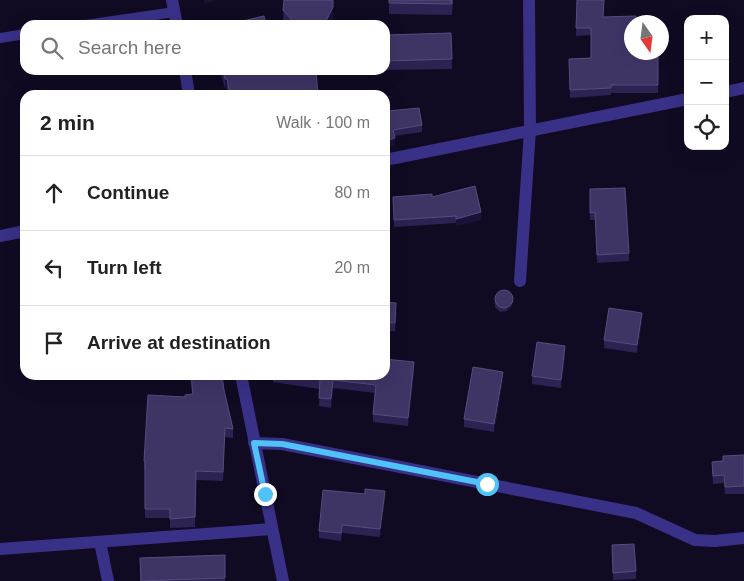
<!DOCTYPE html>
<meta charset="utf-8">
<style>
body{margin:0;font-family:Arial,sans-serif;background:#f6f6f6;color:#222}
.controls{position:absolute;right:15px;top:15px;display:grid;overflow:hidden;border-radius:10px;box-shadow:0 5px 20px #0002}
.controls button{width:45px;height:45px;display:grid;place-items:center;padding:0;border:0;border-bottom:1px solid #e0e0e0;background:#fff;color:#222;font:25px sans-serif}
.compass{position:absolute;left:624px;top:15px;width:45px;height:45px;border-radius:50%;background:#fff;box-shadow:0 5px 20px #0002;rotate:166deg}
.stop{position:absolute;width:15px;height:15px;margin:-11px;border:4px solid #4fc3f7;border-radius:50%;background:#fff}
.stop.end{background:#4fc3f7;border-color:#fff;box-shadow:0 1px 5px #0008}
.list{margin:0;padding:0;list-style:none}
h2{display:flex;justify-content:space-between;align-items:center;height:65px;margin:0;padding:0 20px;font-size:21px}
h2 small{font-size:16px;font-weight:400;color:#767676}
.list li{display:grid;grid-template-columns:32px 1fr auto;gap:15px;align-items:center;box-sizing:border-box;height:75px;padding:0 20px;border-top:1px solid #e0e0e0}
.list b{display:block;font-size:19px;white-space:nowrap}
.list em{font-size:16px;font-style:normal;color:#767676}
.icon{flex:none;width:28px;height:28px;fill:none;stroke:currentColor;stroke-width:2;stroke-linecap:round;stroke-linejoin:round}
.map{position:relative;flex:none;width:744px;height:581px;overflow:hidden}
.search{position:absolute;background:#fff;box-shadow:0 5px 20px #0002;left:20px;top:20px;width:370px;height:55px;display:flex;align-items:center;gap:12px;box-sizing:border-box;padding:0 18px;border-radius:15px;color:#767676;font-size:19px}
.panel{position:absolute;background:#fff;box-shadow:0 5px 20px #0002;left:20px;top:90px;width:370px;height:290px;border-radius:15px}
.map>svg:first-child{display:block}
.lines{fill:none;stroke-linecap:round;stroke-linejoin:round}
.service{stroke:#383187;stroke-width:10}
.minor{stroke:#383187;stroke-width:12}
.tertiary{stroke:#383187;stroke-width:12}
.wall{fill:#2e2253}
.shaded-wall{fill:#1a1138}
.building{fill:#403465;stroke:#574c7e}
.route{stroke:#4fc3f7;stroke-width:6}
</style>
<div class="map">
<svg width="744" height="581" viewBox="0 0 744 581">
<rect width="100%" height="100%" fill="#100b23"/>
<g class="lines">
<g class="service">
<path d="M85,25L175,12"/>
<path d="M0,38L25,34"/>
</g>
<g class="minor">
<path d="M725,92L744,88"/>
<path d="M385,160L688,99"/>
<path d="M0,236L25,231"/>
<path d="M520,281L530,130L529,0"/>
<path d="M254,443L282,444L636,513L695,540L715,541L744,538"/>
<path d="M100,542L108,581"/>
<path d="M0,549L272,529"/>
</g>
<g class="tertiary">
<path d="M172,0L177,25"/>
<path d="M185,70L189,95"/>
<path d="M241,375L283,581"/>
</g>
</g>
<g class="wall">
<path d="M284,0L333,18L329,25H287L283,21Z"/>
<path d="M389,0H453L452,15L389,14Z"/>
<path d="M577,0L603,17L637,55H658V93H611V95L570,98L569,59L591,58V35L576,36Z"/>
<path d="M451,33L452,69L385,70V35Z"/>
<path d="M220,70H276L277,74L318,95H228L227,88L225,89Z"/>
<path d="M385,104L388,111L422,125V132L394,136L395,145L385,148Z"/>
<path d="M590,189L629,253V261L597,263L595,220H590Z"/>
<path d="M393,197H432L481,220L456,226V223L394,227Z"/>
<path d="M495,296L512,306L507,311L500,312L495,307Z"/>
<path d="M385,302L396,311L395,331H385Z"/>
<path d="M642,321L637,353L604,348V340Z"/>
<path d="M565,354L561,388L532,384V376Z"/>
<path d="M414,371L408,426L373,422V414L375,393L333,388L331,408L319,406L320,389L273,382V375H385Z"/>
<path d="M190,375H222L224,390L233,429V438L225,437L223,481L196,480L195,527L170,528V518H145V471H144V461L192,394Z"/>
<path d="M503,379L494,432L464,427V419Z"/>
<path d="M744,455V494H725L724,483L713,484L712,462L723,461Z"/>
<path d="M385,499L380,537L342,533L341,541L319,538V531Z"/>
<path d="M612,545L636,571V579L613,580Z"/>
<path d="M225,555V581H140V558Z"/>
</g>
<g class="shaded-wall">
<path d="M204,0H217L204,4Z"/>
<path d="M333,0V18L329,25H324Z"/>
<path d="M225,79H227V88L225,89Z"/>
<path d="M395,138V145L385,148V141Z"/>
<path d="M481,212V220L456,226V219Z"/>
<path d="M512,302V306L507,311V307Z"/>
<path d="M642,313V321L637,353V345Z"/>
<path d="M565,346V354L561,388V380Z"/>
<path d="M414,362V371L408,426V418Z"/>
<path d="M503,372V379L494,432V424Z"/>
<path d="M333,380V388L331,408V399Z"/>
<path d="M225,428V437L223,481V472Z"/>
<path d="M385,491V499L380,537V529Z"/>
</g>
<g class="building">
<path d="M284,0H333V7L324,25H302L293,21L283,10Z"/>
<path d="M389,0H452V4L389,3Z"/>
<path d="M577,0H604L603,17L636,16V22H632V52H637V55H658V85H611V88L570,90L569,59L591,58V28H576Z"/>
<path d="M264,16L266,25H226Z"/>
<path d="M451,33L452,59L385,61V35Z"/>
<path d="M223,70H276L277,74L316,71L318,95H230L227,79H225Z"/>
<path d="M385,104H387L388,111L419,108L422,125L393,130L395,138L385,141Z"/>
<path d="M475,186L481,212L456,219V216L394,220L393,197L432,194V197Z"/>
<path d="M625,188L629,253L597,255L595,212L590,213V189Z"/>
<circle cx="504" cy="299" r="9"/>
<path d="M385,302L396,303L395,323L385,322Z"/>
<path d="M609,308L642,313L637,345L604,340Z"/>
<path d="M537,342L565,346L561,380L532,376Z"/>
<path d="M385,359L414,362L408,418L373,414L376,385L333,380L331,399L319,398L320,380L282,375H385Z"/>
<path d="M473,367L503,372L494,424L464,419Z"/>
<path d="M191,375H222L224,390L233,429L225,428L223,472L196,471L195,517L170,519V509H145V461H144L148,395L185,397V395L193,394Z"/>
<path d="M744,455V486L725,487L724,475L713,476L712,462L723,461V456Z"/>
<path d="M365,489L385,491L380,529L342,525L341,533L319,531L323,490L365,494Z"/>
<path d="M634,544L636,571L613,573L612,545Z"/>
<path d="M225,555V578L141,581L140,558Z"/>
</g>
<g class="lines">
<path class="route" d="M265,494L254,443L282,444L487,484"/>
</g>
</svg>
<div class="controls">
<button>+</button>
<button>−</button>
<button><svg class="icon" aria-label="locate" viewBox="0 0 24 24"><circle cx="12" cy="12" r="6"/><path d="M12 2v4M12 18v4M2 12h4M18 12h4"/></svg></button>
</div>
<svg class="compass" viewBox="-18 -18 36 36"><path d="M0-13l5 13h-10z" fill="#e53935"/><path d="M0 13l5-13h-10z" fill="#767676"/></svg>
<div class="stop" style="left:487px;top:484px"></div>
<div class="stop end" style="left:265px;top:494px"></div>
<div class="search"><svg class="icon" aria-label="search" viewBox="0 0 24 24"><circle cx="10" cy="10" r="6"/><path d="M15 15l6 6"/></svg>Search here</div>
<section class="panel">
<h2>2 min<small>Walk · 100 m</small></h2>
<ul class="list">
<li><svg class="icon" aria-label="ahead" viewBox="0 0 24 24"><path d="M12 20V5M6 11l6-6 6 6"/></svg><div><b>Continue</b></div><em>80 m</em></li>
<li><svg class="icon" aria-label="left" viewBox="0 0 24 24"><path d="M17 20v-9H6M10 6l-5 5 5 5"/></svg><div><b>Turn left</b></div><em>20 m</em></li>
<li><svg class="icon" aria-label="arrive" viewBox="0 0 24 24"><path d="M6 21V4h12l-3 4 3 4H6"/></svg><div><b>Arrive at destination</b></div></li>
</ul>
</section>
</div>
